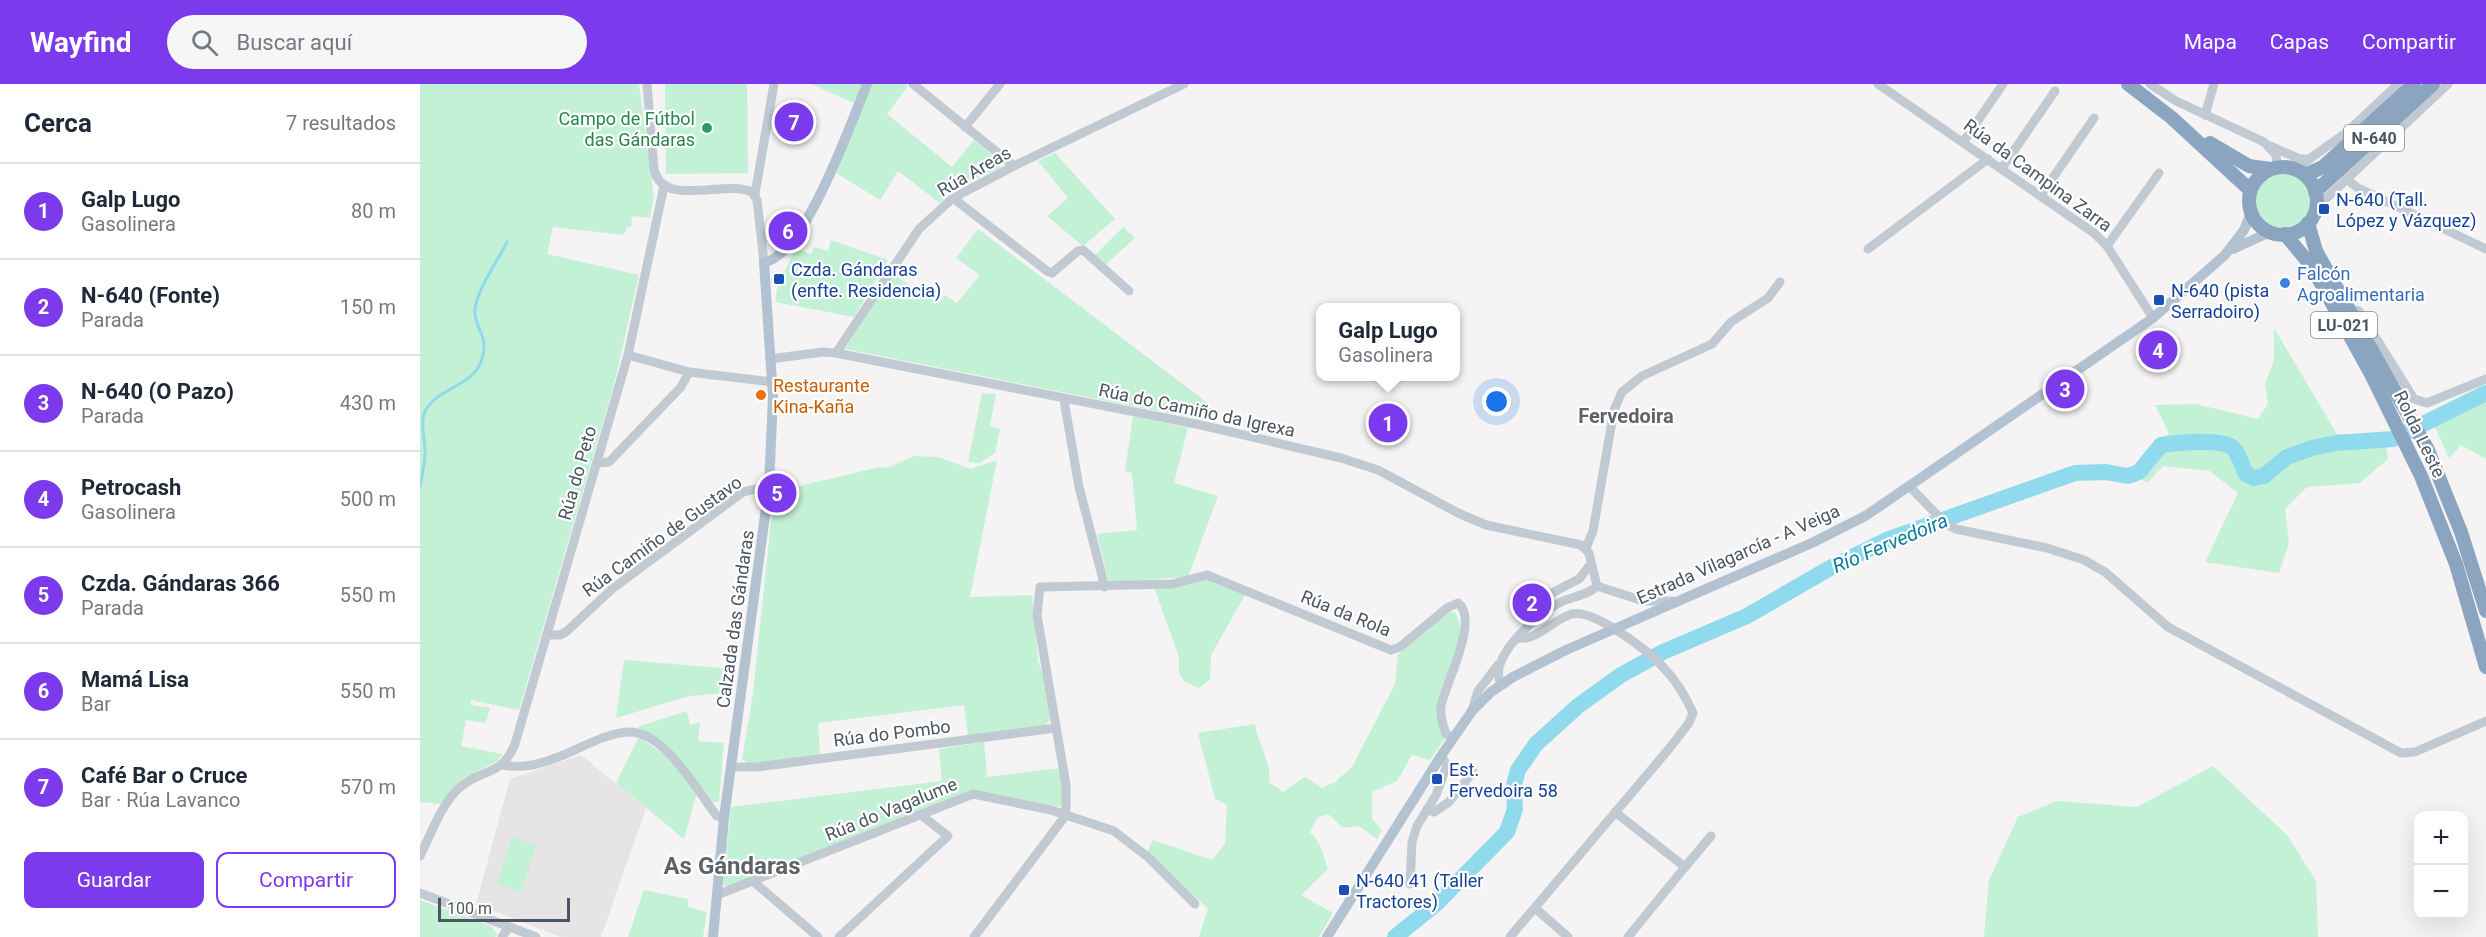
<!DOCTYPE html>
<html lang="es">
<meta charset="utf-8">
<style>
body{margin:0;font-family:Roboto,sans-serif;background:#f6f6f7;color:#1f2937}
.controls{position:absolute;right:18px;bottom:18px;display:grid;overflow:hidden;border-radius:12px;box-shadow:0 6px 24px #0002}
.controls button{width:54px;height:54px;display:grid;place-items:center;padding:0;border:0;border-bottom:2px solid #e0e1e3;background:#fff;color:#1f2937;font:30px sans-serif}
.scale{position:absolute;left:18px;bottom:15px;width:132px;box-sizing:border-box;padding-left:6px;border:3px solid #4a5661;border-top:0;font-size:16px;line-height:21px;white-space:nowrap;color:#4a5661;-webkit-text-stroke:4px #fff;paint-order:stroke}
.you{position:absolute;left:1077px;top:318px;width:21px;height:21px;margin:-15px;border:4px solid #fff;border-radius:50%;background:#1a73e8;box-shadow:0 0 0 9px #1a73e833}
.badge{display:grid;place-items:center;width:39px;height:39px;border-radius:50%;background:#7c3aed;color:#fff;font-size:20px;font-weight:700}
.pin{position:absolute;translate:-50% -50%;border:3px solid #fff;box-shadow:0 2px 6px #0006}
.popup{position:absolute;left:896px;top:219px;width:144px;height:78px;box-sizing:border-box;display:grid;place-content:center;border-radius:12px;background:#fff;filter:drop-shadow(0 2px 4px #0005);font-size:20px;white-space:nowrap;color:#747a83}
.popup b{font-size:22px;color:#1f2937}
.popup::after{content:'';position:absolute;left:50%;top:100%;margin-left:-12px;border:12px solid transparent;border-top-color:#fff}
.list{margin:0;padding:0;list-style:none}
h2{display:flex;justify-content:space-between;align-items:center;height:78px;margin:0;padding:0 24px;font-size:26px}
h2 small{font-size:20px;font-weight:400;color:#747a83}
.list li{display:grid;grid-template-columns:39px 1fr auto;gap:18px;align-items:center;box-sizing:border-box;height:96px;padding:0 24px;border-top:2px solid #e0e1e3}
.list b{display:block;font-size:22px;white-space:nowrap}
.list p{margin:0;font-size:20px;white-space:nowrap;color:#747a83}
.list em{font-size:20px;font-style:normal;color:#747a83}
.actions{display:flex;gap:12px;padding:18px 24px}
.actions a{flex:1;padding:14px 0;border:2px solid #7c3aed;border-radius:12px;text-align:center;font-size:21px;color:#7c3aed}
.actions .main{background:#7c3aed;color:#fff}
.icon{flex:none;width:33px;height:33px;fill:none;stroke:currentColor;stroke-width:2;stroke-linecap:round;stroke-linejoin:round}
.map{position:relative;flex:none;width:2066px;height:853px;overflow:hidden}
header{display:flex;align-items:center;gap:36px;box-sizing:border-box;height:84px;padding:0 30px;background:#7c3aed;color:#fff}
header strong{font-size:28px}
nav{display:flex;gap:33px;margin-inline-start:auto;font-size:21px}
.search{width:420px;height:54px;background:#f6f6f7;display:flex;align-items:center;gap:15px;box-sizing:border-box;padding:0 21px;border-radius:33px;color:#747a83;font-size:22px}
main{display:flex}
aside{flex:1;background:#fff}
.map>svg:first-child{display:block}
.education{fill:#e6e4e5}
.green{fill:#c3f1d5}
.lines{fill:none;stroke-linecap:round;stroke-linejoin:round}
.stream{stroke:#90daee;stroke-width:3}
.river{stroke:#90daee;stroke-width:16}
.minor{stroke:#c1cad2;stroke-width:9}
.major{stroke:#b3c2d1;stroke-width:10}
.highway{stroke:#8ba5c1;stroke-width:14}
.leisure-dot{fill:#2e9e5b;stroke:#fff;stroke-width:2}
.transit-dot{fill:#1a4fb4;stroke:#fff;stroke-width:2}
.shop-dot{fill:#3f7fe0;stroke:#fff;stroke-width:2}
.food-dot{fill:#e8710a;stroke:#fff;stroke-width:2}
.labels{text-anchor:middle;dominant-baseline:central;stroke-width:4.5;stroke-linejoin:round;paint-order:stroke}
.shield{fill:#fff;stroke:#808990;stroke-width:1.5}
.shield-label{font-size:16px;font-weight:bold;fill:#4a5661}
.leisure-label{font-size:18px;fill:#27864d;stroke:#fff;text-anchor:end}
.street-label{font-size:18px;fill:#4a5661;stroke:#fff}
.transit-label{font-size:18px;fill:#164399;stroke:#fff;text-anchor:start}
.shop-label{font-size:18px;fill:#366cbe;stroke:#fff;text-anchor:start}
.food-label{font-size:18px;fill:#c56008;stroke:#fff;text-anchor:start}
.neighbourhood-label{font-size:20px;font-weight:bold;fill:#5f6368;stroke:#fff}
.water-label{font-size:20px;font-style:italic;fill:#0c7c9b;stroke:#fff}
.district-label{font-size:24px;font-weight:bold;fill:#5f6368;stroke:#fff}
</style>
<header>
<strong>Wayfind</strong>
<div class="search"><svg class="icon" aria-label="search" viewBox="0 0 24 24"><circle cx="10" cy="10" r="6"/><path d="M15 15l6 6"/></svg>Buscar aquí</div>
<nav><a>Mapa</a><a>Capas</a><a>Compartir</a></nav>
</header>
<main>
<aside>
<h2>Cerca<small>7 resultados</small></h2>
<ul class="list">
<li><span class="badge">1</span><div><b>Galp Lugo</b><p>Gasolinera</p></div><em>80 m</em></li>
<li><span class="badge">2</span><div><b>N-640 (Fonte)</b><p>Parada</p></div><em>150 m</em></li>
<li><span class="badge">3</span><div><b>N-640 (O Pazo)</b><p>Parada</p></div><em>430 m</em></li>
<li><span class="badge">4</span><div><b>Petrocash</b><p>Gasolinera</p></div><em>500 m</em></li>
<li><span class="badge">5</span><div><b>Czda. Gándaras 366</b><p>Parada</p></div><em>550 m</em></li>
<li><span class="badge">6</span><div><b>Mamá Lisa</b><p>Bar</p></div><em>550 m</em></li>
<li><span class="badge">7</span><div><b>Café Bar o Cruce</b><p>Bar · Rúa Lavanco</p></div><em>570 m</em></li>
</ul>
<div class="actions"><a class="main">Guardar</a><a>Compartir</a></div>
</aside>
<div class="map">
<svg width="2066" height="853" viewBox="0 0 2066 853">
<rect width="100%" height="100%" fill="#f5f3f3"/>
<path class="education" d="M161,671L226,724L181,853H141L56,820L90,695Z"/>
<g class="green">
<path d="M0,0H219L234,113L230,134L212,132L211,143H207L204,151L133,143L127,170L219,191L194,300L99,626L51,616V621L70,624L66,639L46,636L41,662L82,670L77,677L42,695L22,720L0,718Z"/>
<path d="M245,0H327L328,89L246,90Z"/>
<path d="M391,0H442L434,19Z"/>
<path d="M451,0H486L488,2L467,30L532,83L554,56L583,79L580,84L531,107L520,119L478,87L460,116L416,89Z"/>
<path d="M635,69L695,135L663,162L627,132L648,114L618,77Z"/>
<circle cx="1862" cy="116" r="28"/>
<path d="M703,143L715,154L685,181L674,172Z"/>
<path d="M558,145L788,319L778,335L425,265L472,190L518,219L525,211L537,219L560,191L536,174Z"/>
<path d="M411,156L468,176L434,233L355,218L358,200L376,165L391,170L394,163L408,167Z"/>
<path d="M1854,244L1917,350H1964L1968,375L1940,399L1887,403L1865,425L1869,459L1859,489L1785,478L1818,409L1790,387L1743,382L1727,399L1710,387L1749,349L1735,321L1776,320L1838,335L1848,320L1845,300L1854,276Z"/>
<path d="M2066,302V375L2041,361L2029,374L2014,341L2046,311Z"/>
<path d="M562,309L576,310L570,342L580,345L575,369L559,379L548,378Z"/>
<path d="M713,332L768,344L754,399L798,412L768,493L689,498L677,450L717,446L712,389L705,387Z"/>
<path d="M494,372L518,373L551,385L577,376L550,513L612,511L618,576L626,600L631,631L629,637L621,644L548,653L544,621L398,639L400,671L330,680L322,675L333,610L354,408L460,383L467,384Z"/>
<path d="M787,494L825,511L791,571L790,596L779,604L765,598L759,589V573L734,503Z"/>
<path d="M1035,528C1052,557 1020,597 1018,627C1018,635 1023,646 1025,654L1010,676L992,671L977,697L952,708V735L962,746L957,755L939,742L923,744L908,730L897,734L890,748L899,759L908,785L881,811L913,829L899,853H779L788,825L727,768L733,756L792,776L805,760L807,721L795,715L778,649L835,640C838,661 852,679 849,698L863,708L885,693L902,704L915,698L932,683L975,600L978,571L1024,529Z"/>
<path d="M204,576L313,585L309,609L269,612L196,634Z"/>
<path d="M267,627L270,641L280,638L278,657L304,659L299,718H292C273,688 248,661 217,643Z"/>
<path d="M219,653L246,672L277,709L264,755L196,699Z"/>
<path d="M564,658L567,693L640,684L644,717L640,723L566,709L308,804L303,800L311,723L522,697L519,665Z"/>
<path d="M1793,682L1867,751L1896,797L1898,853H1564L1569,796L1598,733L1637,717L1717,723Z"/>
<path d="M92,753L117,761L101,808L77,800Z"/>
<path d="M224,806L268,815V823L287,828L283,853H208Z"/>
<path d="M0,816L71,842L77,850L75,853H0Z"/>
</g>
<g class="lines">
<path class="stream" d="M0,403C2,393 4,382 5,371C6,358 0,343 4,330C13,305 52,303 61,278C71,251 53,245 55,225C57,206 78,176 87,158"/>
<path class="river" d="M975,853L1016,820L1087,748L1095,725L1094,701L1098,686L1116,660L1158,622L1201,591L1243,568L1327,532L1410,484L1469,455L1655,389L1686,388L1708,392L1719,388L1741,361C1756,359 1802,354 1813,364C1819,370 1822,382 1826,390L1834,394L1844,392L1867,373L1892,364L1916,359L1973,355L2066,309"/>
<g class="minor">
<path d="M227,0L234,85C242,125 306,95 332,108L337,116L344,178"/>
<path d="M493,0L594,82"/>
<path d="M1458,0L1674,149L1687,162L1733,234"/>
<path d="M1730,0L1756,17L1844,58L1856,71L1857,83"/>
<path d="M1785,31L1794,0"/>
<path d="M545,43L580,0"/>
<path d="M1544,57L1583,0"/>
<path d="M1850,62L1880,75H1890"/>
<path d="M1582,84L1635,7"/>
<path d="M1875,85L1926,49L1978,0"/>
<path d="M1926,95L1938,104L2066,165"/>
<path d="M335,110L354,0"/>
<path d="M1621,111L1674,34"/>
<path d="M533,114L627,187L632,189L658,167L663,166L709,207"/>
<path d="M1896,124L2028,0"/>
<path d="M1687,162L1739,89"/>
<path d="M1448,165L1568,75"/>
<path d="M1929,225L1939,227L1994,315L2007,319L2066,295"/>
<path d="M416,269L499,145L533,114L594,82L764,0"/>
<path d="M208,271L269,288L352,298"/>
<path d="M350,275L403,268L416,269L781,341L921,374L958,386L1038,429L1066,441L1161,461L1169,469L1177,502"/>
<path d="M644,316L659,403L685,503"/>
<path d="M177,379L189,378L261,303L269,288"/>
<path d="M1490,403L1526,440L1536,445L1627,464L1664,476L1685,488L1748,543L1981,669L1995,668L2066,637"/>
<path d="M1166,464L1173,447L1194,326L1202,308L1222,292L1292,260L1311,238L1348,214L1360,198"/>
<path d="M1177,502L1223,517H1253"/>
<path d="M1117,533L1124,513L1159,495L1170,481"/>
<path d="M127,551H140L147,547L192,505L323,408L349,402"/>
<path d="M1081,600C1067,574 1117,530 1139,519C1150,513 1169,511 1177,502"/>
<path d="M1052,627L1058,607L1078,581"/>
<path d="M83,681C105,685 120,680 141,672C161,664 188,648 210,648C245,648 278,708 297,732L304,734"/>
<path d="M312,683H337L636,644"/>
<path d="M1007,725L1014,728L1029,718L1053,688"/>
<path d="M1195,728L1265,783L1208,853"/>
<path d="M0,772C11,750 21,721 39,704C62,683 80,695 95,660L208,271L244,102"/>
<path d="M1265,783L1291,752"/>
<path d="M334,798L398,853"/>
<path d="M990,800L992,758L997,742L1016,711L1027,681L1021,672"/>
<path d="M0,809L116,853"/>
<path d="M297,811L553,710L631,726L694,747L729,774L775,820"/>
<path d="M1115,824L1148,853"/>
<path d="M82,853L89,843"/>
<path d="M419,853L528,752L501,731"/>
<path d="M554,853L646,731V701L617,531L620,503L752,500L787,491L971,566L980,563L1027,524L1038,519C1060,535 1025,601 1021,622C1020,631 1023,642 1026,650L1033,654"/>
<path d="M1090,853L1248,666L1269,639L1273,629C1265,611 1256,596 1242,582C1227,566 1174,525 1152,530C1133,535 1118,557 1098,554"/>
</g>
<g class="major">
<path d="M1813,165L1850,148"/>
<path d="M293,853L304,734L349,402L353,313L344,178C384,174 432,36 447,0"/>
<path d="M907,853L1021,672L1052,627L1071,608L1093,593L1146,566L1394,458L1447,431L1733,234L1805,171L1824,146L1831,129"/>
</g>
<g class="highway">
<path d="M1708,0L1752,34L1830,106"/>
<path d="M1790,59L1829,82L1850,85"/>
<circle cx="1863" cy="117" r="34"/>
<path d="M1885,91L1903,83L1994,0"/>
<path d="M1895,108L2013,0"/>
<path d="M1888,139L1896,167L2008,366L2041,448L2066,527"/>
<path d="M1865,150L1892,183L1951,290L2001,392L2036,480L2066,583"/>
</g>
</g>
<circle class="leisure-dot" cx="287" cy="44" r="6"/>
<g class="transit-dot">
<rect x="1898" y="119" width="12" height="12" rx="3"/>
<rect x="353" y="189" width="12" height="12" rx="3"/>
<rect x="1733" y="210" width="12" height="12" rx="3"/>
<rect x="1011" y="689" width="12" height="12" rx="3"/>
<rect x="918" y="800" width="12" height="12" rx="3"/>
</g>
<circle class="shop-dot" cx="1865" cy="199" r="6"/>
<circle class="food-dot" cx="341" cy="311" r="6"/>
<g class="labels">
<g class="shield">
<rect x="1924" y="41" width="60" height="26" rx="4.5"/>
<rect x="1891" y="228" width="66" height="26" rx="4.5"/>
</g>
<g class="shield-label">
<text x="1954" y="54">N-640</text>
<text x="1924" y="241">LU-021</text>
</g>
<g class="leisure-label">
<text x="275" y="34">Campo de Fútbol<tspan x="275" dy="21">das Gándaras</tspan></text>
</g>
<g class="street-label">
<text transform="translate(554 87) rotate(-30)">Rúa Areas</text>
<text transform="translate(1618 91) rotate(36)">Rúa da Campina Zarra</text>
<text transform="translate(777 326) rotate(12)">Rúa do Camiño da Igrexa</text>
<text transform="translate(2000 350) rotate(64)">Rolda Leste</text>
<text transform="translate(157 389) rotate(-74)">Rúa do Peto</text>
<text transform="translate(242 452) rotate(-36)">Rúa Camiño de Gustavo</text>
<text transform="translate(1318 470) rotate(-24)">Estrada Vilagarcía - A Veiga</text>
<text transform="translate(926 529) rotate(22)">Rúa da Rola</text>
<text transform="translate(315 535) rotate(-82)">Calzada das Gándaras</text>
<text transform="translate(472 649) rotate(-7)">Rúa do Pombo</text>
<text transform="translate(471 725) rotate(-22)">Rúa do Vagalume</text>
</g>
<g class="transit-label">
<text x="1916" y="115">N-640 (Tall.<tspan x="1916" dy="21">López y Vázquez)</tspan></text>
<text x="371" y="185">Czda. Gándaras<tspan x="371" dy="21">(enfte. Residencia)</tspan></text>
<text x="1751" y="206">N-640 (pista<tspan x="1751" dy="21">Serradoiro)</tspan></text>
<text x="1029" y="685">Est.<tspan x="1029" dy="21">Fervedoira 58</tspan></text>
<text x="936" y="796">N-640 41 (Taller<tspan x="936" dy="21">Tractores)</tspan></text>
</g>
<g class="shop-label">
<text x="1877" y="189">Falcón<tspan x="1877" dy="21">Agroalimentaria</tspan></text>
</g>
<g class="food-label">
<text x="353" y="301">Restaurante<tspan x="353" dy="21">Kina-Kaña</tspan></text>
</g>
<g class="neighbourhood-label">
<text x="1206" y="332">Fervedoira</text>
</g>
<g class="water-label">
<text transform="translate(1470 459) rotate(-23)">Río Fervedoira</text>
</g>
<g class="district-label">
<text x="312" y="782">As Gándaras</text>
</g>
</g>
</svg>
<div class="controls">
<button>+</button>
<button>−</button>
</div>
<div class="scale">100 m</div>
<div class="you"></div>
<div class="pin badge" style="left:968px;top:339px">1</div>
<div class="popup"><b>Galp Lugo</b>Gasolinera</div>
<div class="pin badge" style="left:1112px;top:519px">2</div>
<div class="pin badge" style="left:1645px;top:305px">3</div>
<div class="pin badge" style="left:1738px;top:266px">4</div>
<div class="pin badge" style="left:357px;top:409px">5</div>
<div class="pin badge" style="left:368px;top:147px">6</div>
<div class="pin badge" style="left:374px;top:38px">7</div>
</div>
</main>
